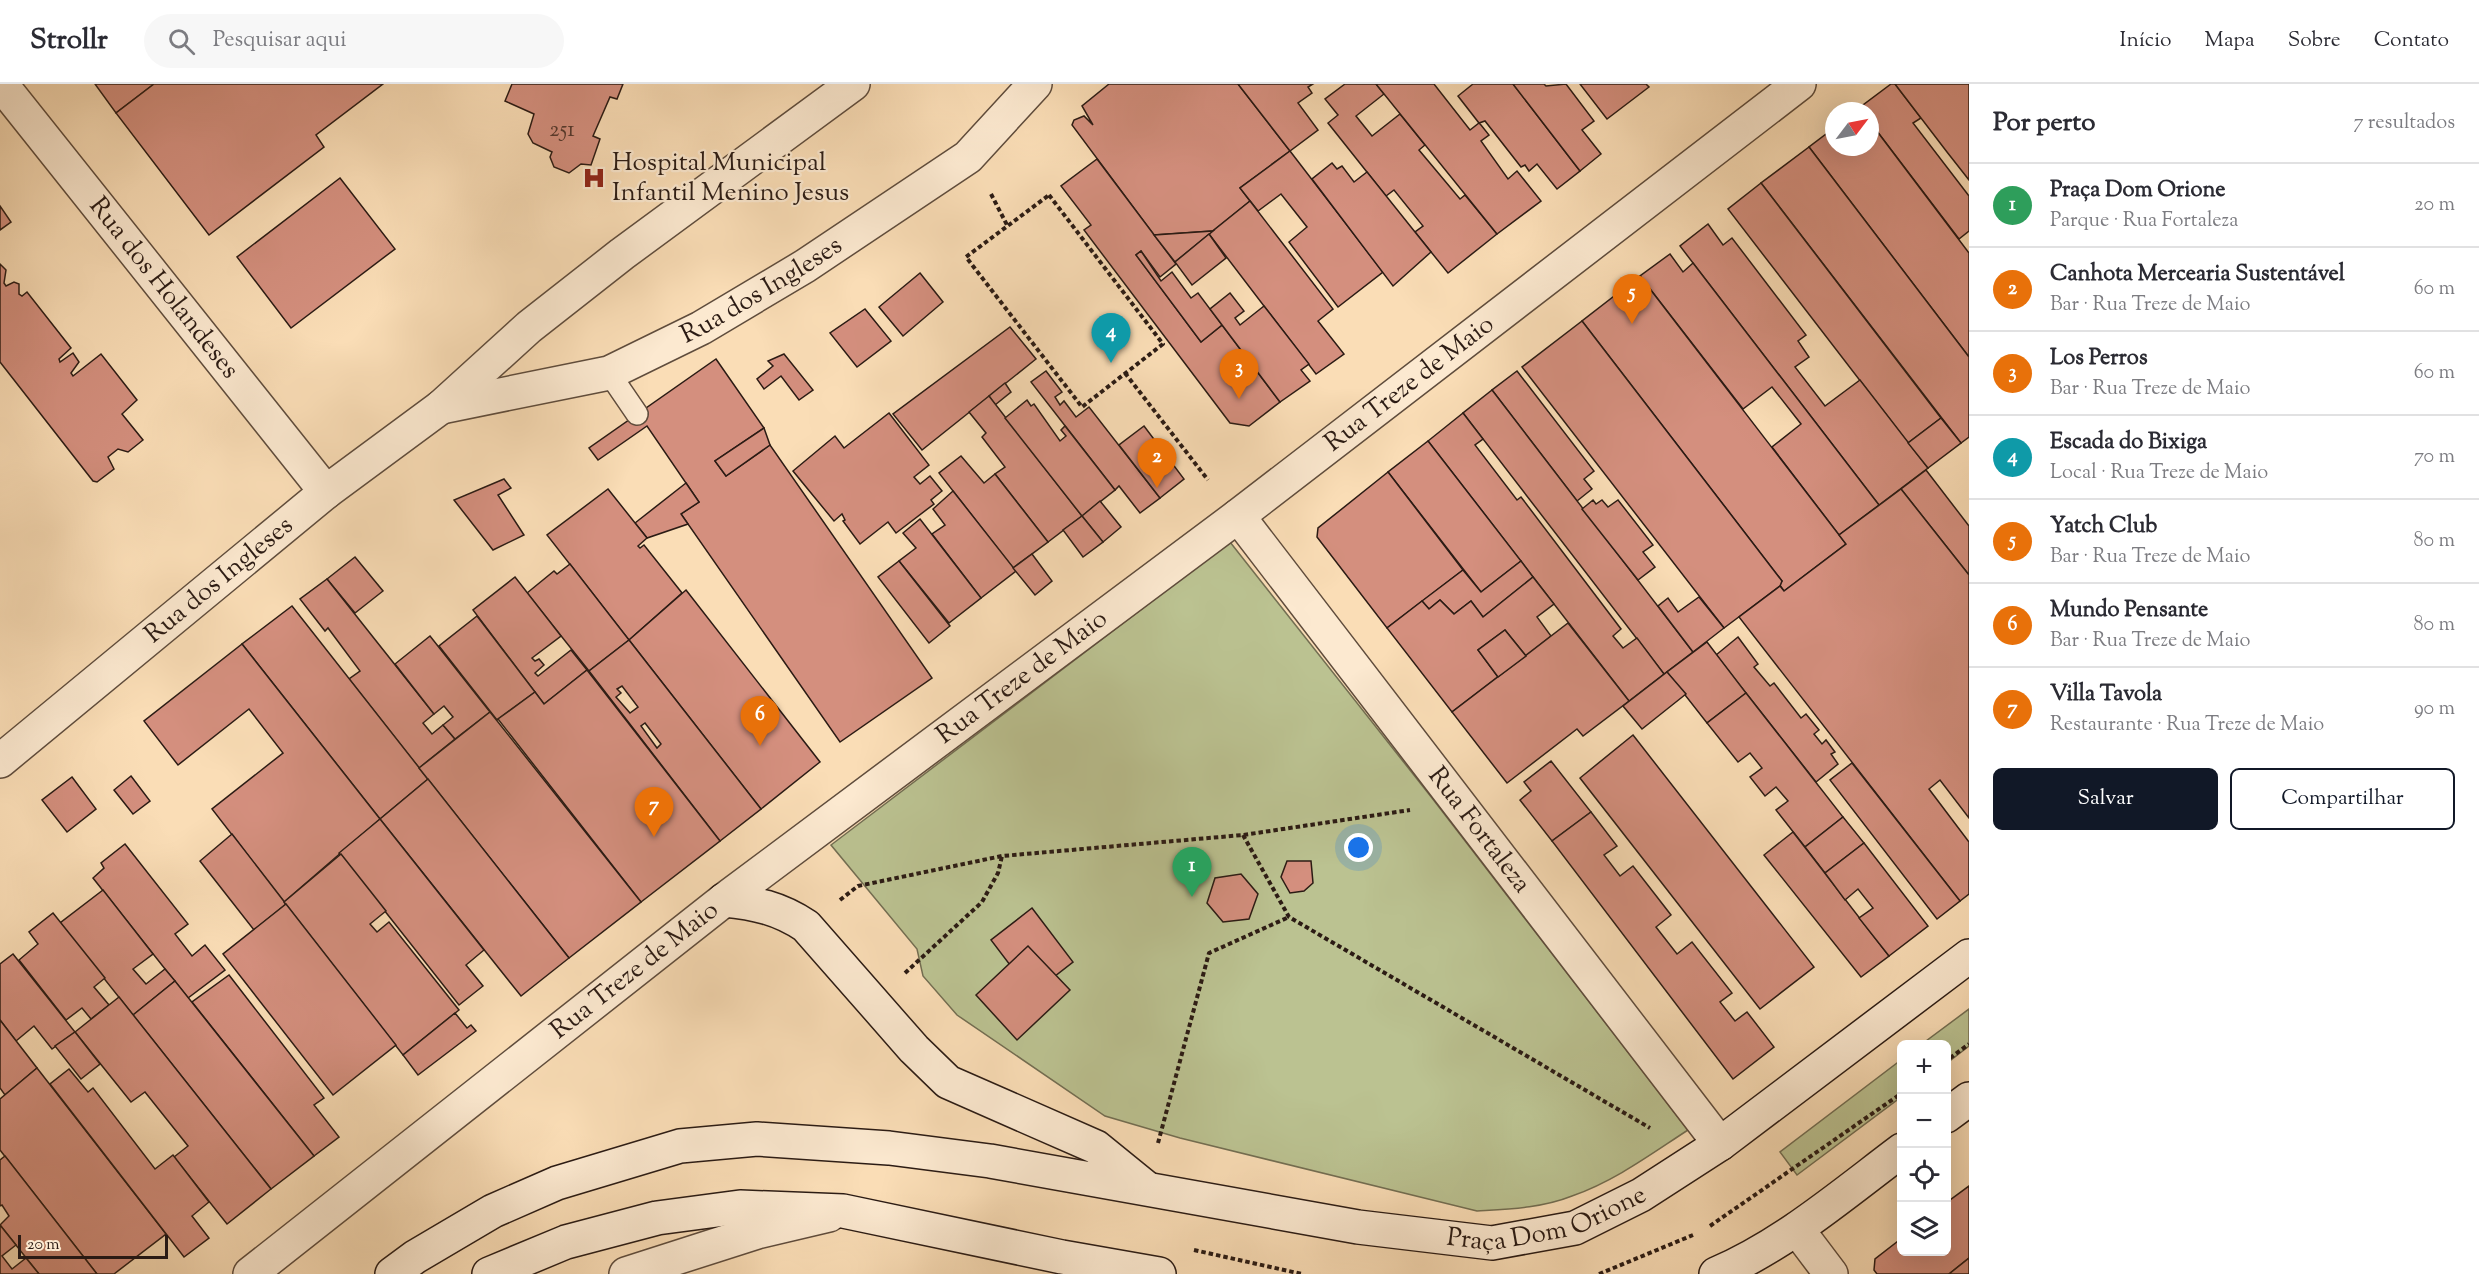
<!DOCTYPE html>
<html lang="pt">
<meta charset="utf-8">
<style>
body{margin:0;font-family:"Sorts Mill Goudy",serif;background:#f7f7f7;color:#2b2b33}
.controls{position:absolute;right:18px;bottom:18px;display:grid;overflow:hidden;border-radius:9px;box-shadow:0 6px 24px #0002}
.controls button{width:54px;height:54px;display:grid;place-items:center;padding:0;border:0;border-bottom:2px solid #e1e1e2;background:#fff;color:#2b2b33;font:30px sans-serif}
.compass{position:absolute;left:1825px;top:18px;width:54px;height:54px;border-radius:50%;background:#fff;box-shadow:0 6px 24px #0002;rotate:58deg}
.scale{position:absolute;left:18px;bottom:15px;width:150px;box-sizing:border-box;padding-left:6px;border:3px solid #2b1b14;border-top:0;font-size:16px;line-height:21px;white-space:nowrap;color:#2b1b14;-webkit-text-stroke:4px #fce9d0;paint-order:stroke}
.you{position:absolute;left:1359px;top:764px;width:21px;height:21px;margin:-15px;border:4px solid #fff;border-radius:50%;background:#1a73e8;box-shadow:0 0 0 9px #1a73e833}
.badge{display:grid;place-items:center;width:39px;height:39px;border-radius:50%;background:#111827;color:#fff;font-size:20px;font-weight:700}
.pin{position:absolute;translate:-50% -50px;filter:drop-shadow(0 2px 3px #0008)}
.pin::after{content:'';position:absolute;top:32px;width:21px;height:18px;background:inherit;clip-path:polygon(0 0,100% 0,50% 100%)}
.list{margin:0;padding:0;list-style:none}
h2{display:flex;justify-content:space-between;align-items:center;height:78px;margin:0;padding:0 24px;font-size:26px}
h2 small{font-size:20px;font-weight:400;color:#7c7c81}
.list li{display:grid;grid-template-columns:39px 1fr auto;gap:18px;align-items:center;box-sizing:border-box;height:84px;padding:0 24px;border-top:2px solid #e1e1e2}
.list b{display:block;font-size:22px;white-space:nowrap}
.list p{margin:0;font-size:20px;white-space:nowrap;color:#7c7c81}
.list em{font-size:20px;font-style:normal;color:#7c7c81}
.actions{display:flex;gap:12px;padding:18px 24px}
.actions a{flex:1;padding:14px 0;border:2px solid #111827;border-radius:9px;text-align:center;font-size:21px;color:#111827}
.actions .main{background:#111827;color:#fff}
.icon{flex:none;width:33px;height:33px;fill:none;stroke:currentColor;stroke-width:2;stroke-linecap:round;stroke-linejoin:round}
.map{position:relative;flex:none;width:1969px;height:1190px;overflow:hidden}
header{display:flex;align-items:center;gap:36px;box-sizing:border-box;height:84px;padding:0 30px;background:#fff;border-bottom:2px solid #e1e1e2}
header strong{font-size:28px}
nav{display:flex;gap:33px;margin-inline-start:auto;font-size:21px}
.search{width:420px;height:54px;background:#f7f7f7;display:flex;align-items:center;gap:15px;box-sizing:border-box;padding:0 21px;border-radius:33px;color:#7c7c81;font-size:22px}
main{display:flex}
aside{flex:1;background:#fff}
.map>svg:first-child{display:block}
.green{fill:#bbc291;stroke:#736e52;stroke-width:1.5}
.building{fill:#d48f7e;stroke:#2b1b14;stroke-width:1.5;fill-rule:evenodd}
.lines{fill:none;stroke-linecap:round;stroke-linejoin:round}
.service-casing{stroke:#5f4c3c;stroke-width:24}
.minor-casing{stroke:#5f4c3c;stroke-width:36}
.secondary-casing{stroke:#2b1b14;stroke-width:36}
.path{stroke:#2b1b14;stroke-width:4;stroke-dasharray:4.5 3;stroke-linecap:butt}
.service{stroke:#fce9d0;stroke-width:21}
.minor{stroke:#fce9d0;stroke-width:33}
.secondary{stroke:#fce9d0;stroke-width:33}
.labels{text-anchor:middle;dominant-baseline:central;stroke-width:4.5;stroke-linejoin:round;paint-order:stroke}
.number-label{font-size:22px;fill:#55382e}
.poi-label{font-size:26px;fill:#2b1b14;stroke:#fce9d0;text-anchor:start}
.street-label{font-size:26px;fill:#2b1b14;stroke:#fce9d0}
</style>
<header>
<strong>Strollr</strong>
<div class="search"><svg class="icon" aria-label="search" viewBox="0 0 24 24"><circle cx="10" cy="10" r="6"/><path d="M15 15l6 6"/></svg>Pesquisar aqui</div>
<nav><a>Início</a><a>Mapa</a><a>Sobre</a><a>Contato</a></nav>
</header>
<main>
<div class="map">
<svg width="1969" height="1190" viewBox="0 0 1969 1190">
<rect width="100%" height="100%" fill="#faddb6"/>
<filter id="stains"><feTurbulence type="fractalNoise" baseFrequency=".00333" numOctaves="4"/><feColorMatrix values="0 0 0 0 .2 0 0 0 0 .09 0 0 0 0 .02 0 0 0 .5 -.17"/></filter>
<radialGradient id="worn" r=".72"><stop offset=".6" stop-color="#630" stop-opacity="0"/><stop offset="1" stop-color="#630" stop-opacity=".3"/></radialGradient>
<g class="green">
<path d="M1230,458L1432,714L1688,1046C1651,1070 1615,1097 1572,1112C1542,1124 1509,1125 1477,1127L1180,1054L1105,1032L957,931L923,892L917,865L831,761Z"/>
<path d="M1969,925V962L1947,979L1946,960H1922Z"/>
<path d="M1901,976V1013L1797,1091L1780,1068Z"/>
</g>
<g class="building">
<path d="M95,0H154L116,29Z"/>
<path d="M154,0H383L316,51L324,63L209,151L116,29Z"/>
<path d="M512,0H623L617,15L610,13L593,52L600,55L591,81L581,80L569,89L554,83L550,73L552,68L533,59L528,50L534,30L505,17Z"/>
<path d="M1109,0H1238L1290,67L1240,104L1250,117L1213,147L1154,151L1072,41L1074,36L1084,32L1093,41L1082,22Z"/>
<path d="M1238,0H1313L1308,3L1312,9L1298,19L1318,46L1290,67Z"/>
<path d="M1345,0H1376L1384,10L1356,32L1372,52L1400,30L1425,61L1419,66L1460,115L1465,111L1497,150L1448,189L1415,148L1423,142L1394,106L1386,112L1328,39L1338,31L1325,15Z"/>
<path d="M1376,0H1434L1470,46L1479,39L1481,41L1489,51L1481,57L1508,95L1517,87L1541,117L1497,150Z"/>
<path d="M1473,0H1513L1580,87L1557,105L1537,80L1529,87L1525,81L1521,83L1485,37L1479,39L1458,12Z"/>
<path d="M1513,0H1544L1546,2L1566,0L1594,37L1582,46L1601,70L1580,87Z"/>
<path d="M1580,0H1646L1649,3L1607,35Z"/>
<path d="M1891,0H1895L1921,34L1913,39L1969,112V147L1959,155L1870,38V27H1861L1859,24Z"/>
<path d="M1895,0H1969V96L1947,68Z"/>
<path d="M1870,38L1969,169V273L1809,63L1834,44V63H1870Z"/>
<path d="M1809,63L1969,273V353L1961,359L1761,99Z"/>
<path d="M1290,67L1383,188L1338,223L1289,158L1307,143L1281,110L1258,127L1240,104Z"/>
<path d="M1097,75L1176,180L1160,193L1141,167L1136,171L1201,258L1222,241L1280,318L1249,342L1230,339L1084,146L1091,141L1061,102Z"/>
<path d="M1332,79L1337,85L1342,82L1354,98L1367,88L1431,168L1393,202L1312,95Z"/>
<path d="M340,94L395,165L291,244L237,173Z"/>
<path d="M1761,99L1941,334L1908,359L1728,125Z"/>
<path d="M1250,117L1333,225L1318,237L1344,270L1316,290L1209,150Z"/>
<path d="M0,122L11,138L0,146Z"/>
<path d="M1708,140L1723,161L1732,154L1806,251L1798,257L1809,273L1795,283L1825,322L1860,296L1928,384L1879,421L1680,162Z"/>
<path d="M1213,147L1175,178L1154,151Z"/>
<path d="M1209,150L1226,174L1192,201L1175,178Z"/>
<path d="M1141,167L1161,197L1172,188L1191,214L1198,209L1222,241L1201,258L1136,171Z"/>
<path d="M1670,170L1683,188L1693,179L1879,421L1839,451L1772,363L1801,340L1772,303L1743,325L1640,192Z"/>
<path d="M0,180L6,186L4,199L6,202L14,198L19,200V210L22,212L27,208L71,264L59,275L60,278L73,269L79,278L71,289L73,292L101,270L137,316L122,330L143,356L128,368L118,365L108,373L114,385L97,398L93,397L0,278Z"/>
<path d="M920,189L943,218L903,252L879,223Z"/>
<path d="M1640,192L1846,460L1784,507L1779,500L1782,497L1582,237Z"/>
<path d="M1230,209L1244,227L1235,234L1240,241L1264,222L1309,280L1301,286L1310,297L1280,318L1210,225Z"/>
<path d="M865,225L891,257L857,283L830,249Z"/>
<path d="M1582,237L1782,497L1780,502L1724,544L1522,283Z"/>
<path d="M1010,243L1036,275L922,366L893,330Z"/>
<path d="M784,270L813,306L799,316L781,292L764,305L757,295L773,282L768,277Z"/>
<path d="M716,275L764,344L715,377L726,392L770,361L932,594L840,658L681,430L699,418L647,342L598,376L589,364Z"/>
<path d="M1046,287L1062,308L1055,313L1060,321L1064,317L1076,333L1089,323L1160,414L1140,429L1119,402L1115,406L1031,298Z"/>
<path d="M1517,287L1594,387L1584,395L1592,405L1577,417L1492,306Z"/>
<path d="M1005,299L1011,308L995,321L989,312Z"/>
<path d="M1492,306L1693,568L1664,590L1463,329Z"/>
<path d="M989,312L1082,432L1048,458L995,390L1005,383L982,353L986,349L969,328Z"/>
<path d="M1027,316L1031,322L1034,320L1060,357L1066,352L1061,346L1065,342L1115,406L1082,432L1005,334Z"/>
<path d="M889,329L929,381L914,393L920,400L930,392L942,407L931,416L934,420L896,449L888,438L860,460L843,437L845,436L842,430L834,437L793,387L835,352L844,364Z"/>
<path d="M1463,329L1483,355L1475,361L1517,416L1521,413L1621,545L1613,552L1623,564L1637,554L1664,590L1629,617L1428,357Z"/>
<path d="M1941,334L1961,359L1928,384L1908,359Z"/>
<path d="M1144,342L1184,395L1160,414L1119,361Z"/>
<path d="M764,344L770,361L726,392L715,377Z"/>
<path d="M1428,357L1521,477L1481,508L1388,388Z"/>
<path d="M961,372L984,399L995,390L1048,458L1013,484L939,389Z"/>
<path d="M1926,386L1969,442V491L1901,405Z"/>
<path d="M1388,388L1463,486L1387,544L1317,453L1318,444Z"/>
<path d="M504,395L511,404L498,411L524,451L493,466L454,416Z"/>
<path d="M686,399L699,418L681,430L688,440L647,454L635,439Z"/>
<path d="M608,405L647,454L638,462L640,464L644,461L682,509L629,556L547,451Z"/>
<path d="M1901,405L1969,491V734L1940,696L1929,705L1969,758V810L1960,817L1739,533L1780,502L1784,507L1846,460L1839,451Z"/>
<path d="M953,407L1016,487L981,514L932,450L945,441L933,425Z"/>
<path d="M1593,416L1596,420L1602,416L1608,423L1618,416L1653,461L1643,468L1655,483L1638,496L1582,425Z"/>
<path d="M1100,417L1121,443L1103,458L1082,432Z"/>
<path d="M1082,432L1103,458L1083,473L1063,446Z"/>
<path d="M920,435L981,514L949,539L899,477L916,464L903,449Z"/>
<path d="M1032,470L1052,497L1035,511L1013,484Z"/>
<path d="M355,473L383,507L355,529L327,495Z"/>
<path d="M899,477L950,542L929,559L878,493Z"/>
<path d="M1521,477L1533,493L1483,533L1471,517L1454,530L1440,516L1429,525L1422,517L1463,486L1481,508Z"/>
<path d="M570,480L629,556L589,587L527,509L554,487L557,490Z"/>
<path d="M515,493L561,552L532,574L535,577L539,575L544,581L535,589L538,592L571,566L587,586L544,620L473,526Z"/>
<path d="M1533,493L1554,520L1537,533L1551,552L1526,572L1505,546L1478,566L1498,593L1452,628L1387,544L1422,517L1429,525L1440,516L1454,530L1471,517L1483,533Z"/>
<path d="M327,495L434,630L423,639L432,650L443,641L455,655L419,684L349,595L360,587L328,544L325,547L300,515Z"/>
<path d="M686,506L820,678L761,725L629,556Z"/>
<path d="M1699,513L1724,544L1693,568L1658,522L1668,514L1678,528Z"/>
<path d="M292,522L428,695L380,735L242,560Z"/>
<path d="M477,532L535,608L497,636L439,562Z"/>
<path d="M1568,539L1629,617L1583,652L1577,645L1507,699L1452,628Z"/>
<path d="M1505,546L1526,572L1498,593L1478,566Z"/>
<path d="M430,552L490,628L455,655L443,641L453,633L444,622L434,630L395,580Z"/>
<path d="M1738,553L1758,580L1754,583L1770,602L1774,599L1801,634L1806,630L1819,646L1814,650L1822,660L1826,656L1835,668L1831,670L1838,680L1816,698L1716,571Z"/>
<path d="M629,556L761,725L720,757L589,587ZM622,602L638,623L630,629L616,613L621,609L617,605ZM645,639L661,660L657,664L641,642Z"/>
<path d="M1707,558L1746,609L1707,639L1667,588Z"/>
<path d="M242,560L380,735L284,818L212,725L283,669L249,625L178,681L144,637Z"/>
<path d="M587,586L720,757L641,818L498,635L535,608L544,620Z"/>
<path d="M1667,588L1686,610L1642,645L1623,622Z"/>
<path d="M1746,609L1843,733L1805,763L1776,726L1788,717L1776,703L1765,712L1750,693L1762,684L1750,669L1738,678L1707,639Z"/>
<path d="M490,628L641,818L569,874L419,684Z"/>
<path d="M1633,651L1814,883L1760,925L1580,694Z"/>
<path d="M1551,677L1591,728L1552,757L1520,716L1531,707L1524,698Z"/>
<path d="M1852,679L1960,817L1937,835L1830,696Z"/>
<path d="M131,692L150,717L133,730L114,706Z"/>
<path d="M72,693L96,725L67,748L42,716Z"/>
<path d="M428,695L569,874L521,912L380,735Z"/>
<path d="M1591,728L1617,762L1604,771L1620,792L1633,782L1671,831L1656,843L1677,870L1692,858L1732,909L1720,918L1735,937L1747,928L1774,963L1733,995L1552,757Z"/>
<path d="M1843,733L1864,759L1825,789L1805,763Z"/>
<path d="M380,735L484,866L466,881L483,902L459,921L339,769Z"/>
<path d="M1793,748L1889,872L1861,893L1764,771Z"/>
<path d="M232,750L286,820L254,846L200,777Z"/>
<path d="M1864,759L1928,842L1889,872L1859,834L1873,824L1858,805L1845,816L1825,789Z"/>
<path d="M125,760L188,840L175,850L192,872L205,861L225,886L188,914L93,794L104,784L101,779Z"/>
<path d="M341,770L386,827L370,840L377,848L389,838L459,926L403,971L284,818Z"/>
<path d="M1287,777H1311L1313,799L1304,807L1290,809L1281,793Z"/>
<path d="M1241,790L1258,810L1249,835L1223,838L1207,819L1215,794Z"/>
<path d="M103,806L153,870L133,885L146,900L165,885L175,897L133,931L60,839Z"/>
<path d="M286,820L396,961L333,1011L223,870Z"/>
<path d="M1032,824L1073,878L1032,910L991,856Z"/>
<path d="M53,829L105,894L94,903L109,921L91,935L82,924L66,936L19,876L38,860L29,848Z"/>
<path d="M1028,862L1070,906L1017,956L976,911Z"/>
<path d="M13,870L75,948L52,965L34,942L16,957L0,936V880Z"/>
<path d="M229,891L324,1014L314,1021L339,1053L314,1072L192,918Z"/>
<path d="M175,897L314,1072L271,1105L133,931Z"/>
<path d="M119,913L271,1105L227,1140L174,1073L188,1062L145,1008L131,1018L75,948Z"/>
<path d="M455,929L467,944L471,941L476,947L418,991L403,971Z"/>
<path d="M0,936L37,984L5,1011L0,1004Z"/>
<path d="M75,948L100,980L81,995L55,962Z"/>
<path d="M37,984L166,1150L114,1190H97L0,1066V1015Z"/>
<path d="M69,985L88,1008L93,1004L155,1085L173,1071L209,1118L192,1132L209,1154L184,1173L50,1000Z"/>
<path d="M5,1072L97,1190H39L0,1141L9,1132L2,1121L0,1122V1076Z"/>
<path d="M1969,1102V1174L1949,1190H1877L1874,1186L1875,1175L1902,1154V1168H1946V1119Z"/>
<path d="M0,1141L16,1161L2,1172L12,1185L26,1174L39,1190H0Z"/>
<path d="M1969,1174V1190H1949Z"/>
</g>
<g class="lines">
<g class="service-casing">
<path id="service" d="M609,289L637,330"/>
</g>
<g class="minor-casing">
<g id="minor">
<path id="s1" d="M1,0L326,408"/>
<path id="s2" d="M441,323L609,289L701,244L805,182L968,73L1035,0"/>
<path id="s3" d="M1238,432L1720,1060"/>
<path id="s4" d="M0,677L326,408L441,323L529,243L622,170L853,0"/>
<path d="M1797,1145L1831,1190"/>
<path id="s5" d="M250,1190L724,816L1238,432L1799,0"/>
<path d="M626,1190L757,1148L829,1131"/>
</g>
</g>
<g class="secondary-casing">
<g id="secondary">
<path d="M724,816C755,819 779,824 806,842L914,965L948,998L1096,1063L1144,1102"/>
<path d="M1946,1032L1969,1015"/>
<path id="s6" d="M392,1190L415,1173L493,1127L557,1099L680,1062L757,1055L889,1064L990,1077L1358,1143L1492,1159L1575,1144L1641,1111L1720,1060L1969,872"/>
<path d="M489,1190L566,1158L657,1134L740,1123L843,1127L1062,1173L1159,1190"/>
<path d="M1716,1190C1784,1161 1842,1111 1902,1066"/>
</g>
</g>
<g class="path">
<path d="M991,110L1007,141"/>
<path d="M1049,111L1163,260L1082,323L966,173Z"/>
<path d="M1125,289L1208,396"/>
<path d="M1243,751L1289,833L1650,1044"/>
<path d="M840,816L858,802L1002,772L1243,751L1410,726"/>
<path d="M905,889L982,818L998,789L1002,772"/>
<path d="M1950,974L1969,960"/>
<path d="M1158,1059L1209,869L1289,833"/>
<path d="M1710,1142L1902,1009"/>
<path d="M1194,1166L1302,1190"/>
<path d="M1599,1190L1693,1151"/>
</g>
<use href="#service" class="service"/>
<use href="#minor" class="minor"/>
<use href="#secondary" class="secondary"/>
</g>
<defs>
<g id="hospital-bare" transform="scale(1.8)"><path d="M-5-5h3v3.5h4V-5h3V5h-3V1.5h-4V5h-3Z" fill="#8f2418" stroke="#fce9d0" stroke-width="2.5" paint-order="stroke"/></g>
</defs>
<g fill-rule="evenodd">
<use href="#hospital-bare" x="594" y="94"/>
</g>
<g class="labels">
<g class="number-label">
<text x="562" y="47">251</text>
</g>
<g class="poi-label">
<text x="612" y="79">Hospital Municipal<tspan x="612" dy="30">Infantil Menino Jesus</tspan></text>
</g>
<g class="street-label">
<text stroke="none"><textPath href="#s1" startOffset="261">Rua dos Holandeses</textPath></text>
<text stroke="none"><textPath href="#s2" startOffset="345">Rua dos Ingleses</textPath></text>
<text stroke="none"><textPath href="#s5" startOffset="1462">Rua Treze de Maio</textPath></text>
<text stroke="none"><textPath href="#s4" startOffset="284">Rua dos Ingleses</textPath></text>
<text stroke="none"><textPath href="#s5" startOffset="976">Rua Treze de Maio</textPath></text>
<text stroke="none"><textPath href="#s3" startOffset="396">Rua Fortaleza</textPath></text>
<text stroke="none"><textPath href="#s5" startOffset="490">Rua Treze de Maio</textPath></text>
<text stroke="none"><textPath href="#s6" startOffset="1196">Praça Dom Orione</textPath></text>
</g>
</g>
<rect width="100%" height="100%" filter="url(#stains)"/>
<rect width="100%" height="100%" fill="url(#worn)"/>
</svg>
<div class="controls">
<button>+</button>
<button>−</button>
<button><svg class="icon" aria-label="locate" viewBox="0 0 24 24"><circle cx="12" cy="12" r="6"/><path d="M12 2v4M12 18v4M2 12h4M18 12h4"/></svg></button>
<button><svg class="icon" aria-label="layers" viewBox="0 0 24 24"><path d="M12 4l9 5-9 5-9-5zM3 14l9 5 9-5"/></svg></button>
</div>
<svg class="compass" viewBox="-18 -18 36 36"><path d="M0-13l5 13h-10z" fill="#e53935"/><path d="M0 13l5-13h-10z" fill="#7c7c81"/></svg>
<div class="scale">20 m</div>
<div class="you"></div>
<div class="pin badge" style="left:1192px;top:813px;background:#2e9e5b">1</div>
<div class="pin badge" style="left:1157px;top:404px;background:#e8710a">2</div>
<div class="pin badge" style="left:1239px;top:315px;background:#e8710a">3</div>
<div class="pin badge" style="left:1111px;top:279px;background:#0f9aa8">4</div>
<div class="pin badge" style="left:1632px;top:240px;background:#e8710a">5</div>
<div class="pin badge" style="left:760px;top:662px;background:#e8710a">6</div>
<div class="pin badge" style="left:654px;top:753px;background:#e8710a">7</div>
</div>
<aside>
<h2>Por perto<small>7 resultados</small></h2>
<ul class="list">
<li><span class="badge" style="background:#2e9e5b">1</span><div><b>Praça Dom Orione</b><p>Parque · Rua Fortaleza</p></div><em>20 m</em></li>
<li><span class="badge" style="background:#e8710a">2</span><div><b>Canhota Mercearia Sustentável</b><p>Bar · Rua Treze de Maio</p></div><em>60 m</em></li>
<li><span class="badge" style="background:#e8710a">3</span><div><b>Los Perros</b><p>Bar · Rua Treze de Maio</p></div><em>60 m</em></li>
<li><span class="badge" style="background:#0f9aa8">4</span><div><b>Escada do Bixiga</b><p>Local · Rua Treze de Maio</p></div><em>70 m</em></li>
<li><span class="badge" style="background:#e8710a">5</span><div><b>Yatch Club</b><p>Bar · Rua Treze de Maio</p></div><em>80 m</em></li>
<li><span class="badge" style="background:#e8710a">6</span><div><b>Mundo Pensante</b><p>Bar · Rua Treze de Maio</p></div><em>80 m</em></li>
<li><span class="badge" style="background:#e8710a">7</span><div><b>Villa Tavola</b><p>Restaurante · Rua Treze de Maio</p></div><em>90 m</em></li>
</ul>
<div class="actions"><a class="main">Salvar</a><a>Compartilhar</a></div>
</aside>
</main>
